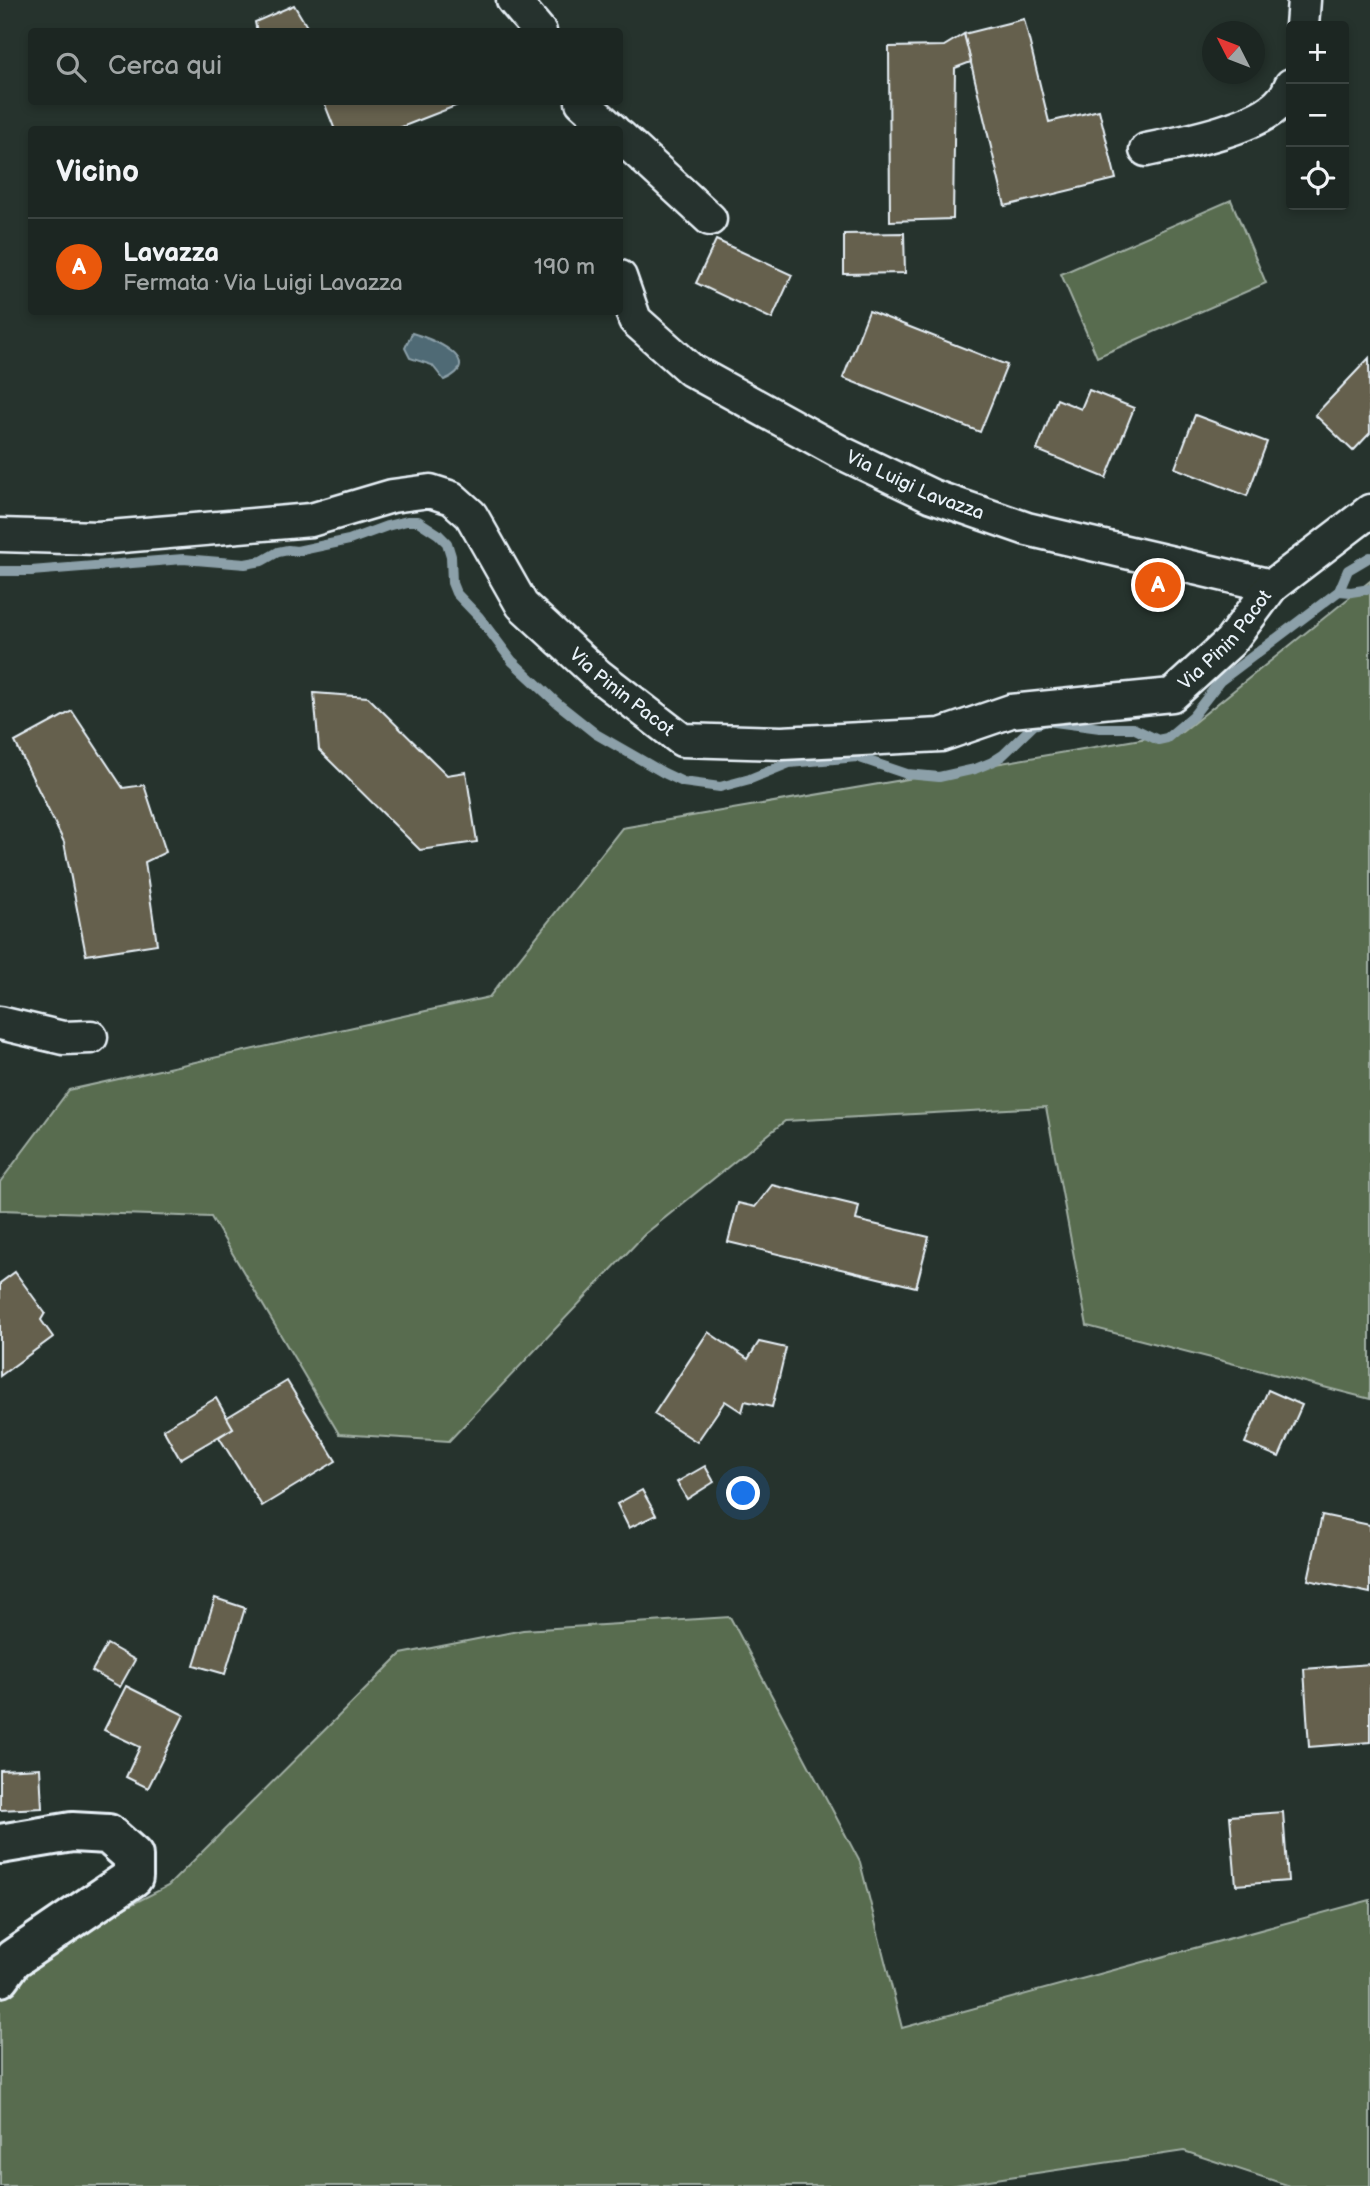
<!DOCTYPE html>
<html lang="it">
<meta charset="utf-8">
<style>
body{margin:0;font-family:"Balsamiq Sans",sans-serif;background:#29322f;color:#f1f3f6}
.controls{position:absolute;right:21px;top:21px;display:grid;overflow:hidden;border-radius:7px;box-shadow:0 4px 10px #0003}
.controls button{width:63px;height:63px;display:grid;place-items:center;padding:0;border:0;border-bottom:2px solid #3a4340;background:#1c2622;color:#f1f3f6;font:35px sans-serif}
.compass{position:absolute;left:1202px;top:21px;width:63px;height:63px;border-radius:50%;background:#1c2622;box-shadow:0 4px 10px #0003;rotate:312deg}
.you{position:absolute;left:744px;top:1494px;width:24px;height:24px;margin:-18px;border:5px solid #fff;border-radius:50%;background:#1a73e8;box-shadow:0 0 0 10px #1a73e833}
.badge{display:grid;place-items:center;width:46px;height:46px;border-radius:50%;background:#ea580c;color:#fff;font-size:23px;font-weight:700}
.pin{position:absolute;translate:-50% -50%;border:4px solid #fff;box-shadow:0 2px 7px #0006}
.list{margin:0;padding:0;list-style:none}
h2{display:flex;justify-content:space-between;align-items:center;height:91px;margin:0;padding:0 28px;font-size:30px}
h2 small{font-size:23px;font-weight:400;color:#a0a5a5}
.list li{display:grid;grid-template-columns:46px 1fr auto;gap:21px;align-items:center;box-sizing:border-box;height:98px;padding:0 28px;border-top:2px solid #3a4340}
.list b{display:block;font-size:26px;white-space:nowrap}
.list p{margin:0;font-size:23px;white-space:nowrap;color:#a0a5a5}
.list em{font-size:23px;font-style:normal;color:#a0a5a5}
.icon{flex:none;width:38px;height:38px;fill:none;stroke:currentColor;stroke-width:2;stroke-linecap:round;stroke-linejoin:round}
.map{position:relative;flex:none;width:1370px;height:2186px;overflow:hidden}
.search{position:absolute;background:#1c2622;box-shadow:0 4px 10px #0003;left:28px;top:28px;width:595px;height:77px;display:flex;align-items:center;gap:18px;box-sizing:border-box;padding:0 24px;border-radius:7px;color:#a0a5a5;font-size:26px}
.panel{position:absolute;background:#1c2622;box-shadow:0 4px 10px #0003;left:28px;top:126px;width:595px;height:189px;border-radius:7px}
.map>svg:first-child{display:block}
.green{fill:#596c4f;stroke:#a0aea4;stroke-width:2}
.water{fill:#4f6a75;stroke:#8ca0a9;stroke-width:2}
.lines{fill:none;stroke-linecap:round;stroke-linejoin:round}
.stream{stroke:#8ca0a9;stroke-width:10}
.building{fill:#65614e;stroke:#e8f1f8;stroke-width:2}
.minor-casing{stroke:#e8f1f8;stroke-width:37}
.tertiary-casing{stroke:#e8f1f8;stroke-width:44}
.minor{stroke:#26332d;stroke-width:32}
.tertiary{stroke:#26332d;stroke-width:38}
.labels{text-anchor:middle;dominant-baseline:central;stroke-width:5;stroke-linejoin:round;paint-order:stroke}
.street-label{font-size:19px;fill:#e8f1f8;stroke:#26332d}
</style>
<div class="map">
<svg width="1370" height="2186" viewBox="0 0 1370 2186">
<rect width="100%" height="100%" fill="#26332d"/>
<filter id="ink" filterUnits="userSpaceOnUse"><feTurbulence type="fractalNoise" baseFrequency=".0143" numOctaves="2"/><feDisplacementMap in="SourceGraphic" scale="14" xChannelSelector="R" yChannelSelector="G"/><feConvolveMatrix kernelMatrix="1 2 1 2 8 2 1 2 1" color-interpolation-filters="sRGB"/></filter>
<g filter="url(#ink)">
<g class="green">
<path d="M1231,200L1266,283L1097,357L1061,274Z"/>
<path d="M1370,581V1399L1087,1326L1046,1107L785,1121L645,1234L449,1441L339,1434L211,1217L0,1210V1182L69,1090L489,997L622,828L1182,732Z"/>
<path d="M730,1617L860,1862L902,2028L1370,1900V2186H1290L1184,2151L949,2186H0V1971L168,1886L401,1654L523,1630Z"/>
</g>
<path class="water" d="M412,333C430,338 488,361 444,380L432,365L410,358L405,348Z"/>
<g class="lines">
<g class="stream">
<path d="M0,571H31L183,559L245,564L262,561L278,552L288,550L297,551L349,540L387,526L407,521H418L438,534L447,543L451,556L452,583L456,593L479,617L512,661L557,703L596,734L664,773L683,782L720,787L750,779L789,763L857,757L907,774L939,777L975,769L992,762L1003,755L1034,725L1047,721L1100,728H1133L1158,740L1167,738L1193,716L1220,681L1339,591L1348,570L1370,557"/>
<path d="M1339,591L1351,592L1370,589"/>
</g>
</g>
<g class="building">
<path d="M294,5L309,30L257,32L255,22Z"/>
<path d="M1024,19L1049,122L1099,110L1116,179L1005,206L964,34Z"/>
<path d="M964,34L971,62L955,68L953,219L890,221L889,47L944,46Z"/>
<path d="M324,102H456L458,105L394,130H335Z"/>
<path d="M904,233L905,273L844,274V234Z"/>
<path d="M716,240L792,275L772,319L696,283Z"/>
<path d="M869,311L1007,365L980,432L843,378Z"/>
<path d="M1369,358L1370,433L1353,451L1315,415Z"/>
<path d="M1089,390L1134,408L1106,478L1037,450L1057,399L1081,409Z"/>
<path d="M1195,415L1267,442L1247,496L1175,468Z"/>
<path d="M314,693L368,697L447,775L466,772L477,842L420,850L319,750Z"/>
<path d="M72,711L123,788L144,785L166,852L145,862L157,944L86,955L64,842L15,742Z"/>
<path d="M772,1185L859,1206L856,1220L929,1237L916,1287L728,1242L738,1203L755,1207Z"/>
<path d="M15,1272L45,1313L41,1320L53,1337L0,1376V1283Z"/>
<path d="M708,1332L748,1359L759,1342L786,1348L772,1407L745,1401L742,1412L725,1401L697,1442L654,1414Z"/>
<path d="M287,1381L336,1461L262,1506L219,1437L233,1428L226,1418Z"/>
<path d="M1268,1390L1302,1405L1279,1457L1245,1443Z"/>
<path d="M216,1398L233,1428L180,1459L163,1429Z"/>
<path d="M705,1466L714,1482L687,1499L677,1482Z"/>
<path d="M642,1490L656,1515L629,1528L617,1504Z"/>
<path d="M1322,1515L1370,1525V1593L1308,1580Z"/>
<path d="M215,1598L245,1608L225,1674L194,1665Z"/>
<path d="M107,1644L135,1660L120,1687L92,1671Z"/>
<path d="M1370,1664V1742L1309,1747L1304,1669Z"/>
<path d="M126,1686L184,1715L148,1788L126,1777L140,1747L104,1730Z"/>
<path d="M40,1768L42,1808L0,1810V1770Z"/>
<path d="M1283,1812L1288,1881L1236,1885L1230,1816Z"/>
</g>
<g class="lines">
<g class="minor-casing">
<g id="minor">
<path d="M513,0L540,32"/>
<path d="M1302,26L1304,0"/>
<path d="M582,102L613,130"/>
<path d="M620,136L710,219"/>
<path d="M1146,150C1181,143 1261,128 1283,99C1287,95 1289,89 1291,85"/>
<path id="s1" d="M620,277L635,320L691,370L842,453L932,496L1027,529L1272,586"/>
<path id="s2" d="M0,535L98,538L311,520L392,496L430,491L452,498L471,515L522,605L599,676L682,740L782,743L941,735L1011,711L1172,695L1230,642L1272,586L1370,511"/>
<path d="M0,1023L63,1038L91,1037"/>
</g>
</g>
<g class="tertiary-casing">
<path id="tertiary" d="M0,1844L72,1832L108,1834L133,1856V1877L13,1959L0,1977"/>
</g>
<use href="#minor" class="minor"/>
<use href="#tertiary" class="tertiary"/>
</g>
</g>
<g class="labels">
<g class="street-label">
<text stroke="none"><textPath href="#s1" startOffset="373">Via Luigi Lavazza</textPath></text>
<text stroke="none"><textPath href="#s2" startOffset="1368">Via Pinin Pacot</textPath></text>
<text stroke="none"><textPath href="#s2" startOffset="719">Via Pinin Pacot</textPath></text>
</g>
</g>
</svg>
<div class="controls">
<button>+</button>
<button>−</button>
<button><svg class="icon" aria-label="locate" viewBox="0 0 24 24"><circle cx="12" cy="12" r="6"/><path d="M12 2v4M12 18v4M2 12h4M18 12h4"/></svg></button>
</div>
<svg class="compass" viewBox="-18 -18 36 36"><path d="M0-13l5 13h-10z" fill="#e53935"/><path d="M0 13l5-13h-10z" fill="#a0a5a5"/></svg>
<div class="you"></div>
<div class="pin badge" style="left:1158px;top:585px">A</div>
<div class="search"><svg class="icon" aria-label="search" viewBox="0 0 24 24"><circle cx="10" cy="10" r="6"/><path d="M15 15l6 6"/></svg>Cerca qui</div>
<section class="panel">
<h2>Vicino<small></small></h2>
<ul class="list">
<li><span class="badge">A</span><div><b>Lavazza</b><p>Fermata · Via Luigi Lavazza</p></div><em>190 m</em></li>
</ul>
</section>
</div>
